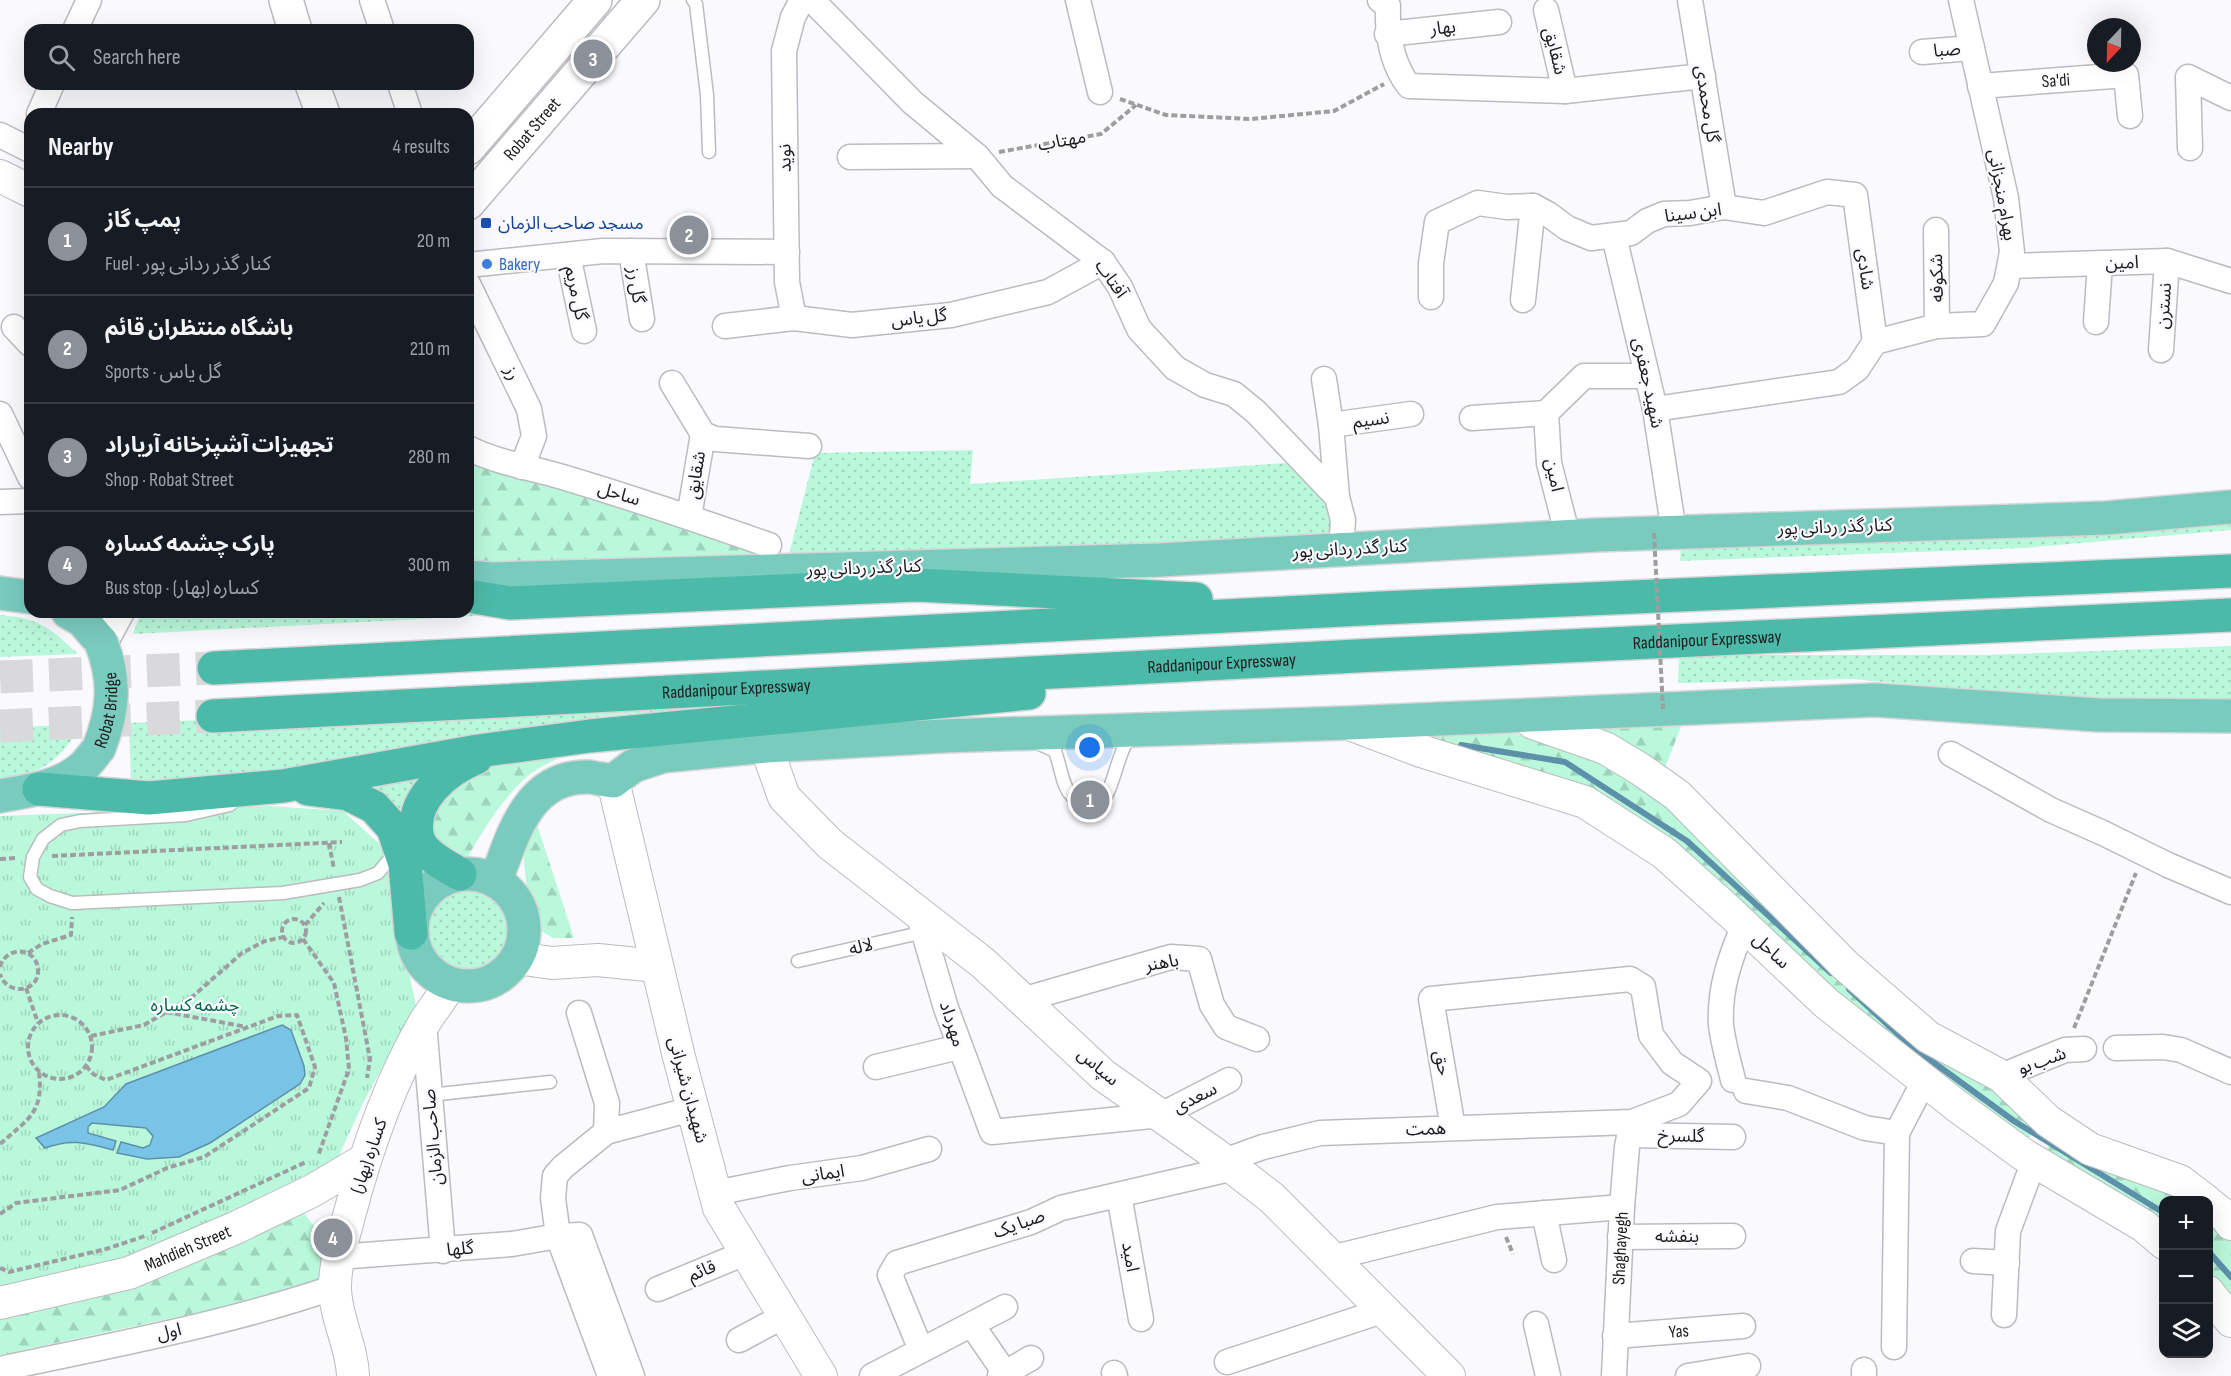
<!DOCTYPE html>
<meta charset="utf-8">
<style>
body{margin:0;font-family:"Sofia Sans Condensed","Noto Sans Arabic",sans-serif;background:#20242c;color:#f1f3f6}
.controls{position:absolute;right:18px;bottom:18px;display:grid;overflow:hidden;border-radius:12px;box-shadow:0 6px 24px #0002}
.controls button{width:54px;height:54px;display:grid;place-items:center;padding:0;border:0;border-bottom:2px solid #363941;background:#171b24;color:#f1f3f6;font:30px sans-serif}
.compass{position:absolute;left:2087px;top:18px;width:54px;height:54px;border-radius:50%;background:#171b24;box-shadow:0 6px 24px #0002;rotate:202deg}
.you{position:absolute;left:1090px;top:748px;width:21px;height:21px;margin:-15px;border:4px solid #fff;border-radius:50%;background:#1a73e8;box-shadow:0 0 0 9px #1a73e833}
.badge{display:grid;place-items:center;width:39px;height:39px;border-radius:50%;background:#8c9099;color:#fff;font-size:20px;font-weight:700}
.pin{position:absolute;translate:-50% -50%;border:3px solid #fff;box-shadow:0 2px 6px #0006}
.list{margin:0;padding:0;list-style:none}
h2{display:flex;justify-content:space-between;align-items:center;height:78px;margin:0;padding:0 24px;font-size:26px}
h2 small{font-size:20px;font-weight:400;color:#9ea1a6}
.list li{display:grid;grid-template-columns:39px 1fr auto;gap:18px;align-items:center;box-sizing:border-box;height:108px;padding:0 24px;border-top:2px solid #363941}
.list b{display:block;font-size:22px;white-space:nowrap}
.list p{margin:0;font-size:20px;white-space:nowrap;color:#9ea1a6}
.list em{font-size:20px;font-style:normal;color:#9ea1a6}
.icon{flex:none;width:33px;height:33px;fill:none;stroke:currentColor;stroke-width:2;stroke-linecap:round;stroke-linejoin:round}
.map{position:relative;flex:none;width:2231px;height:1376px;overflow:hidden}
.search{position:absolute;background:#171b24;box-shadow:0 6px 24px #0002;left:24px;top:24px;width:450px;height:66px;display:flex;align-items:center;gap:15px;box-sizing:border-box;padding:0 21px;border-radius:18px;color:#9ea1a6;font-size:22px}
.panel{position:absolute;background:#171b24;box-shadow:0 6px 24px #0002;left:24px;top:108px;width:450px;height:510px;border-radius:18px}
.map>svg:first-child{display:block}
.grass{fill:url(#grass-dots)}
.forest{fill:url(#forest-firs)}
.park{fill:url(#park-tufts)}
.water{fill:#79c3e7;stroke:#5d91aa;stroke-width:1.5}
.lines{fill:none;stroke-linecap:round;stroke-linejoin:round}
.stream{stroke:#5d91aa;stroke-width:6}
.trunk-tunnel{stroke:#d9d9dc;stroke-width:33;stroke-dasharray:33 16;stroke-linecap:butt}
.service-casing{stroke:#bbbcbf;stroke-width:15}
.minor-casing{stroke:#bbbcbf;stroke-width:27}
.tertiary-casing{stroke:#bbbcbf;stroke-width:34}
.secondary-casing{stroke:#bbbcbf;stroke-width:36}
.primary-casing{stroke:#d6d6d6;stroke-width:36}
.trunk-casing{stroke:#d6d6d6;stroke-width:36}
.path{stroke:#9e9ea0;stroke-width:4;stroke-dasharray:6 3;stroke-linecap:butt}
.service{stroke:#fff;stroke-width:12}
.minor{stroke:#fff;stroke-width:24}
.tertiary{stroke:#fff;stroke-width:32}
.secondary{stroke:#fff;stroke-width:33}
.primary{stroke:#79cbbe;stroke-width:33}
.trunk{stroke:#4cbaa8;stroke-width:33}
.primary-bridge-casing{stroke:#d6d6d6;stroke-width:36;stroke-linecap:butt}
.path-bridge{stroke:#9e9ea0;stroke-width:4;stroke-dasharray:6 3;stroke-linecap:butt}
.primary-bridge{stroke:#79cbbe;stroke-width:33}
.transit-dot{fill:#1a4fb4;stroke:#fafafe;stroke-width:2}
.shop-dot{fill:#3f7fe0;stroke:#fafafe;stroke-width:2}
.labels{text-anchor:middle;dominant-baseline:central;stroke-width:4.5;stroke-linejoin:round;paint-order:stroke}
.street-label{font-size:18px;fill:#1c1c1d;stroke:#fafafe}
.transit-label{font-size:18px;fill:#164399;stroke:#fafafe;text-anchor:start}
.shop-label{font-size:18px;fill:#366cbe;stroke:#fafafe;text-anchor:start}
.park-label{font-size:18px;fill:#026748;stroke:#fafafe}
</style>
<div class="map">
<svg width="2231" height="1376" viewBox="0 0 2231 1376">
<defs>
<pattern id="grass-dots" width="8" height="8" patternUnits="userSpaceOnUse" patternTransform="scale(1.5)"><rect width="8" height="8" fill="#baf8db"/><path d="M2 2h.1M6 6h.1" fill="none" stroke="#9fd4bc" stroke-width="1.8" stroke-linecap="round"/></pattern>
<pattern id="forest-firs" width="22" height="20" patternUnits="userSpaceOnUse" patternTransform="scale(1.5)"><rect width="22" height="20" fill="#baf8db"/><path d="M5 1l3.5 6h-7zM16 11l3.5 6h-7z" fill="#9fd4bc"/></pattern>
<pattern id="park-tufts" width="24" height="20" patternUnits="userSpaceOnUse" patternTransform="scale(1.5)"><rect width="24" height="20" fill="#baf8db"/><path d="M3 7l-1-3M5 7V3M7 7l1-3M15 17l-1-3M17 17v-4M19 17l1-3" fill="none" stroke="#9fd4bc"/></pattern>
</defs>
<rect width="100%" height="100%" fill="#fafafe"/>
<g class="grass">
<path d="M973,450L970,484L1286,463L1330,503L1335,527L1324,538L787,562L815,453Z"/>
<path d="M2231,517V530L2024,548L1680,561L1681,545Z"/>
<path d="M141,612L534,613L133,634Z"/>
<path d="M0,615C40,618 50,628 78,654L0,657Z"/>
<path d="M2231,646V701H2087L1853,679L1678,683L1679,655H1985Z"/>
<path d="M935,689L603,716L326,765L131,783L129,723Z"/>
<path d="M81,724C62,759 41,776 0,778V728Z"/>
<path d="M451,765L435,877L412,904L366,790L401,778Z"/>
<circle cx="467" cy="932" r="43"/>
</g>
<g class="forest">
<path d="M468,462L744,545L778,562L558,567L468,561Z"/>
<path d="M1559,722L1682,724L1665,768Z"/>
<path d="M1475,730L1544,737L1634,773L2039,1120L2031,1136L2019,1146L1970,1110L1671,851L1420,742L1426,733Z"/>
<path d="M567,754C555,760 541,766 530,774C502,798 484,829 466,860L427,843L437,801L487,765Z"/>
<path d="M532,809L574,938H553L538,929L529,911L523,851Z"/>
<path d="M2062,1140L2187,1200H2164L2163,1226L2049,1158L2047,1147Z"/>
<path d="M303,1212C326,1241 329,1245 318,1281L256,1300L0,1355V1316Z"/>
<path d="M2208,1218L2231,1242V1300L2209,1272Z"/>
</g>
<path class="park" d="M270,806L343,811L383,847L416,1006L364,1101L337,1160L133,1259L0,1291V816Z"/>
<path class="water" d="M282,1025L291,1030L304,1066L305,1075L300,1084L210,1143L179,1157L147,1159L117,1153L121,1142L143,1148L150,1145L153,1136L146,1128L92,1123L88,1127V1133L116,1141L113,1150C87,1143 71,1138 45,1148L36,1138L104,1107L126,1084Z"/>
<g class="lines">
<g class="stream">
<path d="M1461,745L1565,762L1687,841L1831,973"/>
<path d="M1849,989L1911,1046L2014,1121L2164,1213"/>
<path d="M2208,1251L2231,1277"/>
</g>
<g class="trunk-tunnel">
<path d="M0,677L214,668"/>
<path d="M0,726L213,716"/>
</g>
<g class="service-casing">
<g id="service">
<path d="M693,0L696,4L707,95L709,152"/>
<path d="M1037,743L1055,751C1066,784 1062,808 1104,800C1115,781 1116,762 1126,743L1137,738"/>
<path d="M230,805L186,815L80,821L61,825L43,839L33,857L30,877L37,889L50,896L72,903L283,893L360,880L378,873L397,850"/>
<path d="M798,961L924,932"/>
<path d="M430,1095L550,1082"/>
</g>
</g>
<g class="minor-casing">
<g id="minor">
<path d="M372,0L382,30"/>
<path d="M812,0L912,102L977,156L1002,186L1103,262L1120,287L1139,329L1175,368L1205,385L1234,394L1256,412L1337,497L1343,520L1341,550"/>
<path d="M1078,0L1100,92"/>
<path d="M1380,0L1388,6C1387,34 1391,63 1409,86L1565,91L1703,76"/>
<path d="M1690,0L1724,207"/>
<path d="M1546,10L1565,91"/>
<path d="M75,30L89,0"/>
<path d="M1387,34L1499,22"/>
<path d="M1922,52L1972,48"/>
<path d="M400,84L410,114"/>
<path id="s1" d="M1980,86L2126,75L2130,116"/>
<path d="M39,114L52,84"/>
<path d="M0,135L30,150"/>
<path d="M2190,148L2188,77L2231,98"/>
<path d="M850,157L977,156"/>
<path d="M1936,230L1937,326"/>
<path d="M1614,236L1655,409L1674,532"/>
<path d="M631,251L642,319"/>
<path d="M568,255L584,331"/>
<path d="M468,265L603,251L787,252"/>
<path d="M2010,266L2167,261L2231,281"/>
<path d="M468,284L529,409L534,436L522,467"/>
<path d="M1431,297V263L1437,222L1478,203L1507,207L1533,206L1548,214L1567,228L1591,238L1631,233L1647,221L1664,214L1690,213L1724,207L1764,213L1827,192L1855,195L1875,342"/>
<path d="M1523,300L1533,206"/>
<path d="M794,318L787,282L784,51L793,17L802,0"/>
<path d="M2096,322L2100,264"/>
<path d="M725,326L794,318L852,325L951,315L1048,292L1103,262"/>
<path d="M14,327L30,344"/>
<path d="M2161,350L2167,261"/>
<path d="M1324,379L1331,425L1337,497"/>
<path d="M672,383L703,434L715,439L809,446"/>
<path d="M1655,409L1839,382L1857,369L1875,342L1937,326L1983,324L2006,283L2012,252L2006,198L1961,0"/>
<path d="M0,414L30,477"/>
<path d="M1472,418L1546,413"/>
<path d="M1331,425L1411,414"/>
<path d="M468,448C500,464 535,468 569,479C636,499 703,522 769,545"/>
<path d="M0,502L30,501"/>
<path d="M689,517L703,434"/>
<path d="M1568,537L1549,463L1546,413L1584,376H1647"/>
<path d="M1951,754L2051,810L2103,833L2168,865L2231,892"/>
<path d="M918,913L946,1008L992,1132L1161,1115L1229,1080"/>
<path d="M1022,1000L1171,957L1199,959L1212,1005L1226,1027L1257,1039"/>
<path d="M579,1013L607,1103L606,1132"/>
<path d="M424,1023L443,1251"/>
<path d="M2116,1048L2163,1047L2181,1050L2231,1072"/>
<path d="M876,1067L959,1047"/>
<path d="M2001,1076L2065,1050L2084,1049"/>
<path d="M1733,1080C1729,1063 1723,1043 1721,1025C1719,989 1730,958 1744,925"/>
<path d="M1746,1091L1788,1098L1865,1128L1897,1133L1894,1347"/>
<path d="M1897,1133L1924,1081"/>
<path d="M1629,1135L1733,1137"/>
<path d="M1224,1161L1263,1147L1320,1133L1632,1122L1679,1104L1699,1081L1672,1063L1651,1035L1643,987L1630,979L1431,999L1453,1128"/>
<path d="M715,1193L790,1178L862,1168L929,1149"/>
<path d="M1119,1195L1141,1319"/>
<path d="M1544,1213L1554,1260"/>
<path d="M1620,1237L1733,1236"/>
<path d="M338,1257L512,1244L558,1236L580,1235L632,1376"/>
<path d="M1331,1258L1497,1217L1622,1207"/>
<path d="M1973,1261L2007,1263"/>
<path d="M658,1289L745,1253"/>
<path d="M2004,1315L2008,1231L2034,1161"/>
<path d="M1536,1324L1548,1376"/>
<path d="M972,1325L1005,1373"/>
<path id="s2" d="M1615,1336L1743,1326"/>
<path d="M739,1340L784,1316"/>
<path d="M921,1350L890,1275L897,1263L1031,1222L1061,1208L1234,1168"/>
<path d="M1227,1362L1382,1311"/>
<path d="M0,1369C112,1345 227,1324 335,1287"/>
<path d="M1864,1370V1376"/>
<path d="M1114,1373L1115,1376"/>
<path d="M610,1376L558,1236L553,1198L555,1176L563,1167L606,1132L692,1109"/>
<path d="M872,1376L1005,1307"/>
<path d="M1000,1376L1031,1358"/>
<path id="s3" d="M1614,1376L1622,1207L1627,1147L1632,1122"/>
<path d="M1688,1376L1748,1366"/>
</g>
</g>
<g class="tertiary-casing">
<g id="tertiary">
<path d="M0,176L30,191"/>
<path d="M1524,715L1533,723L1605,748L1640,769L1677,795L1845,965L1928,1037L2001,1076L2048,1121L2090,1149L2180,1181L2205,1200"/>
<path d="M1347,723L1421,751L1585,802L1664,853L1731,913L1826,1003L1957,1106L2024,1155L2144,1226L2164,1243"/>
<path d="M766,746L784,797L830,844L983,963L1103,1075L1215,1154L1272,1198L1449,1376"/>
<path d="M613,781L679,1057L719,1208L821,1376"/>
<path d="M517,958L552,963L598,960L657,966"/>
<path d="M2208,1203L2226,1217L2231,1224"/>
<path d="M2208,1292L2231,1321"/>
<path id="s4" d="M0,1303L129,1273L235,1228L312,1191L364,1160"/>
<path d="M353,1376C352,1345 335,1318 335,1287C335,1263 343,1239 349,1216C366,1151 389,1084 423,1025C431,1011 442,999 450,984"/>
</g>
</g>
<g class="secondary-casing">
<g id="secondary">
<path d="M286,0L295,30"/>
<path d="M312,84L323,114"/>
<path d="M468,148L595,0"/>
<path id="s5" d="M468,203L643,0"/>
<path d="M101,642L117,612"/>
</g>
</g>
<g class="primary-casing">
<g id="primary">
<path d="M468,577L491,579L1160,560L1596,535L2106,518L2231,507"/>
<path d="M0,593L30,597"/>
<path d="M68,612L82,620L101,642"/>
<path d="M0,796C28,791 62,787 84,766C89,761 94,754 99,748"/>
<circle cx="468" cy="930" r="56"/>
<path d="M496,880C513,835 528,775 589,777C597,778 605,780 613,781L633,766L663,756L766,746L943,736L1347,723L1875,700L2099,715L2231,716"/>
</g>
</g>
<g class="trunk-casing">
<g id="trunk">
<path d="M468,596L510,603L916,585L1196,599"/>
<path d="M214,668L1381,608L2231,571"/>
<path id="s6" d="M213,716L1376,655L2231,615"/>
<path d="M39,789L149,798L283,786L478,751L590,736L1029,693"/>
<path d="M308,789L348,794L374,807L393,828L405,864L411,933"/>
<path d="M460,874C446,866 422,854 418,838C408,801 446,770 476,758"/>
</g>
</g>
<g class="path">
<path d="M1120,99L1166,115L1251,119L1334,111L1384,84"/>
<path d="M999,152L1101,134L1136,105"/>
<path d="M329,843L334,869"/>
<path d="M52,856L342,842"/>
<path d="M0,859L17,858"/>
<path d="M339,897L370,1059L367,1078"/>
<circle cx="294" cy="931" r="12"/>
<path d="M305,925L324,903"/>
<path d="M303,939L334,983L346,1038L349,1069L318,1156"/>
<path d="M28,953L42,944L71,935L72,917"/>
<path d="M0,967C6,945 37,947 38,970C39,993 7,996 0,974"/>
<path d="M26,988L38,1023"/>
<path d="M166,1012L247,1027"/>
<circle cx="60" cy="1047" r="32"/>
<path d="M2074,1028L2136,873"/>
<path d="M91,1036L144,1025L192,997L242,953L265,941L284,937"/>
<path d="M0,1144C28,1119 44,1113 39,1072"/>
<path d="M0,1214L16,1203L120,1190L167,1168L204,1157L309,1088L315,1067L297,1015L278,1016L106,1080L93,1074L86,1066"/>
<path d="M152,1233L306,1162"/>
<path d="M1506,1237L1513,1254"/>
<path d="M0,1268L9,1272L106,1249L145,1236"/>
</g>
<use href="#service" class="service"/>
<use href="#minor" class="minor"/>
<use href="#tertiary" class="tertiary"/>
<use href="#secondary" class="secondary"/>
<use href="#primary" class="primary"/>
<use href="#trunk" class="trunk"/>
<g class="primary-bridge-casing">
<g id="primary-bridge">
<path id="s7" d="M99,748C114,709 116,681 101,642"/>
</g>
</g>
<path class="path-bridge" d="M1654,533L1663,709"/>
<use href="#primary-bridge" class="primary-bridge"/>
</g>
<rect class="transit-dot" x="480" y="217" width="12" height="12" rx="3"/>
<circle class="shop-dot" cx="487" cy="264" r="6"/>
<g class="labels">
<g class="street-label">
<text transform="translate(1443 28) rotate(-6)">بهار</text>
<text transform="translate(1947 50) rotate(-5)">صبا</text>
<text transform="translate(1555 51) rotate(76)">شقایق</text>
<text stroke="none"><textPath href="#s1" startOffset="76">Sa'di</textPath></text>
<text transform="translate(1707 104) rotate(81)">گل محمدی</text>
<text stroke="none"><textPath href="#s5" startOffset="98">Robat Street</textPath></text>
<text transform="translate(1062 141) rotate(-10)">مهتاب</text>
<text transform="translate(785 158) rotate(-91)">نوید</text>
<text transform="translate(2002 195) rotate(80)">بهرام منجزانی</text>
<text transform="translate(1693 213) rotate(-7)">ابن سینا</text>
<text transform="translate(2122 263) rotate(-2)">امین</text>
<text transform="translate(1865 269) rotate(82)">شادی</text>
<text transform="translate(1937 278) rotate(-91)">شکوفه</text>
<text transform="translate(1111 279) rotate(55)">آفتاب</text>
<text transform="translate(636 285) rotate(81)">گل رز</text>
<text transform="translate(576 293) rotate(78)">گل مریم</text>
<text transform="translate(2164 306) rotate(-86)">نسترن</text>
<text transform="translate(919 318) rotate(-6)">گل یاس</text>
<text transform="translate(512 373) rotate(64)">رز</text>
<text transform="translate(1648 383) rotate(78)">شهید جعفری</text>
<text transform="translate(1371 420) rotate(-8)">نسیم</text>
<text transform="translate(696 475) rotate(-81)">شقایق</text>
<text transform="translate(1554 475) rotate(78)">امین</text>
<text transform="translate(619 494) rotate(17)">ساحل</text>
<text transform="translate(1835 527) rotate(-2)">کنار گذر ردانی پور</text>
<text transform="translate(1350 549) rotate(-3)">کنار گذر ردانی پور</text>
<text transform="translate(864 568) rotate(-2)">کنار گذر ردانی پور</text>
<text stroke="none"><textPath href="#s6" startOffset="1496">Raddanipour Expressway</textPath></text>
<text stroke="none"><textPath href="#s6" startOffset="1010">Raddanipour Expressway</textPath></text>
<text stroke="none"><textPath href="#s6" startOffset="524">Raddanipour Expressway</textPath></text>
<text stroke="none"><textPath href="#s7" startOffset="39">Robat Bridge</textPath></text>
<text transform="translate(861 947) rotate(-13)">لاله</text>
<text transform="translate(1771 951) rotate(43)">ساحل</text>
<text transform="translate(1162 963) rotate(-10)">باهنر</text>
<text transform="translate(952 1024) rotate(72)">مهرداد</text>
<text transform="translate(2042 1061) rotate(-20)">شب بو</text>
<text transform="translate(1442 1063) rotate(80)">حق</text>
<text transform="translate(1098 1067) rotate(40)">سپاس</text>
<text transform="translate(688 1090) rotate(75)">شهیدان شیرانی</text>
<text transform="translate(1195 1098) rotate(-27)">سعدی</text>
<text transform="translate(1426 1129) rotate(-2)">همت</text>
<text transform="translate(1681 1136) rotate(1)">گلسرخ</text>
<text transform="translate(433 1137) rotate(-95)">صاحب الزمان</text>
<text transform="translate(369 1156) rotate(-71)">کساره (بهار)</text>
<text transform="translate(823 1174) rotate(-8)">ایمانی</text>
<text transform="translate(1019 1224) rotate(-20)">صبا یک</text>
<text x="1677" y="1236">بنفشه</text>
<text stroke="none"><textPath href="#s4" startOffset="196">Mahdieh Street</textPath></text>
<text transform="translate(460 1249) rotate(-5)">گلها</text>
<text stroke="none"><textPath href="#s3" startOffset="128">Shaghayegh</textPath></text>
<text transform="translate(1130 1257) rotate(80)">امید</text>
<text transform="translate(702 1271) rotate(-22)">قائم</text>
<text stroke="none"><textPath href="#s2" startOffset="64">Yas</textPath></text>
<text transform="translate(169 1332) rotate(-13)">اول</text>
</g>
<g class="transit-label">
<text x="498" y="223">مسجد صاحب الزمان</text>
</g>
<g class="shop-label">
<text x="499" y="264">Bakery</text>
</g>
<g class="park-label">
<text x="195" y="1005">چشمه کساره</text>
</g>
</g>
</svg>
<div class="controls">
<button>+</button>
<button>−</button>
<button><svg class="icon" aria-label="layers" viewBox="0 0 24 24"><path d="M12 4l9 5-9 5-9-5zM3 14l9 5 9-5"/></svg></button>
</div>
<svg class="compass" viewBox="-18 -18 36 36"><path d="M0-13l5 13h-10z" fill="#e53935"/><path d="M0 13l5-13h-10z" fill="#9ea1a6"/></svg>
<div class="you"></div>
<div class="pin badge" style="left:1090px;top:800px">1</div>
<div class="pin badge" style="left:689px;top:235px">2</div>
<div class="pin badge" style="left:593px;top:59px">3</div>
<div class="pin badge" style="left:333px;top:1238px">4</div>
<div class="search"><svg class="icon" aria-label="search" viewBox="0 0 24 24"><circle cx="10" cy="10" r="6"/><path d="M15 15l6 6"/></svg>Search here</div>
<section class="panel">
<h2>Nearby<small>4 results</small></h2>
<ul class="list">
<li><span class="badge">1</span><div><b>پمپ گاز</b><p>Fuel · کنار گذر ردانی پور</p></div><em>20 m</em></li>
<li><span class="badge">2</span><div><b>باشگاه منتظران قائم</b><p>Sports · گل یاس</p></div><em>210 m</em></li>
<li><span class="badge">3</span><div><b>تجهیزات آشپزخانه آریاراد</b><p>Shop · Robat Street</p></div><em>280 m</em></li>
<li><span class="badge">4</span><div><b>پارک چشمه کساره</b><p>Bus stop · کساره (بهار)</p></div><em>300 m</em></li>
</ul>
</section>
</div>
